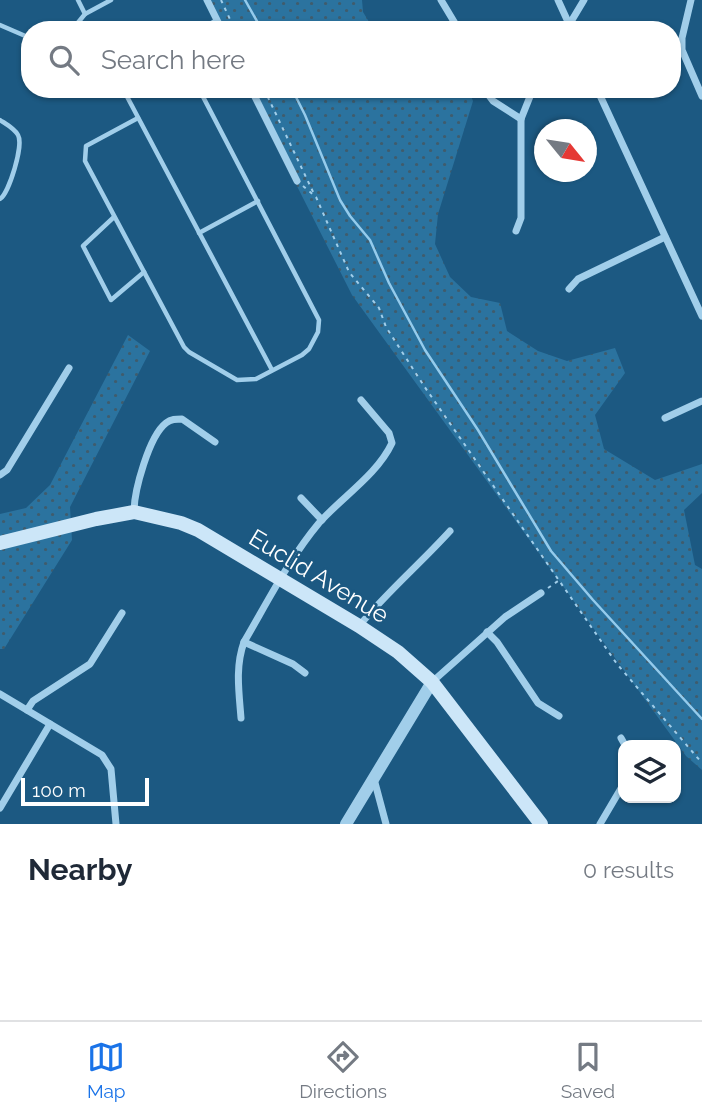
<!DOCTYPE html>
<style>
body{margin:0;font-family:Raleway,sans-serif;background:#f6f6f7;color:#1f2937}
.controls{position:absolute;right:21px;bottom:21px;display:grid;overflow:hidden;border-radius:14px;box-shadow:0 2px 5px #0004}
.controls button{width:63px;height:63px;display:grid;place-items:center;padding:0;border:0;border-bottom:2px solid #e0e1e3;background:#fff;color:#1f2937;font:35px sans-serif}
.compass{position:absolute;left:534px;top:119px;width:63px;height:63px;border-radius:50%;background:#fff;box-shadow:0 2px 5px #0004;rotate:120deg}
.scale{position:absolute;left:21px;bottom:18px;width:128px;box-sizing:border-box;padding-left:7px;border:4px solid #fff;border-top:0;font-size:19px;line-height:24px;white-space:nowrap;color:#fff;-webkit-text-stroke:5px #1c5982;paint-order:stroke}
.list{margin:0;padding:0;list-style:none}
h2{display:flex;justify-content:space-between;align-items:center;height:91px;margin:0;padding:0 28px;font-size:30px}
h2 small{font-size:23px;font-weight:400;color:#747a83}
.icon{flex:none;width:38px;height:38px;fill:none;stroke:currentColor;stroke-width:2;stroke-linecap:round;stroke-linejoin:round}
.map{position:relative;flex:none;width:702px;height:824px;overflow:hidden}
.search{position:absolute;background:#fff;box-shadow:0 2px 5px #0004;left:21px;right:21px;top:21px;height:77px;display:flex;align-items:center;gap:18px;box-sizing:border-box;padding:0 24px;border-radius:28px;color:#747a83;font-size:26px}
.sheet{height:196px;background:#fff}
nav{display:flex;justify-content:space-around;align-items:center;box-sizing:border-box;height:98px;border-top:2px solid #e0e1e3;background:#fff;font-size:19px;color:#747a83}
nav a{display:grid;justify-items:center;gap:4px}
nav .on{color:#1a73e8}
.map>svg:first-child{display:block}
.grass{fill:url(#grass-dots)}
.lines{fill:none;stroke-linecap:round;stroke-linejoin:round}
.stream{stroke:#94cbec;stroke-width:2.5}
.path{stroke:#a1ceea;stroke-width:2;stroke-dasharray:3.5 5;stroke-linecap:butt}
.service{stroke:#a1ceea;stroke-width:4.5}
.minor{stroke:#a1ceea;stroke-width:7}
.tertiary{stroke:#a1ceea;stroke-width:12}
.secondary{stroke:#cce6f8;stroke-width:14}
.labels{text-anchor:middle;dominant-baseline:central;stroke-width:5;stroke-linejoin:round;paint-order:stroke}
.street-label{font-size:24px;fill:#fff;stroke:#1c5982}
</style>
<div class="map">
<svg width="702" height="824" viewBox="0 0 702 824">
<defs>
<pattern id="grass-dots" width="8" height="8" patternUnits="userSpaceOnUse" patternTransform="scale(1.75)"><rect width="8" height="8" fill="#2b739f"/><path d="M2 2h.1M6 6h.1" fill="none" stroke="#3f5c6d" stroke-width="1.8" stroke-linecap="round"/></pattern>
</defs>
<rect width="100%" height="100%" fill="#1c5982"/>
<g class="grass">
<path d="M203,0H362L363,12L374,30H218Z"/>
<path d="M248,89H468L473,101L438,214L435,244L450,277L471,297L500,303L507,331L538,351L567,361L615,348L625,373L595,415L604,449L655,480L702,464V493L684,510L695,565L702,569V770L686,756L352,295Z"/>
<path d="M128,335L150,351L70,507L72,540L4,649H0V514L26,508L50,485Z"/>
</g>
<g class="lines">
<g class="stream">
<path d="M245,0L262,30"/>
<path d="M292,89L305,115L340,200L350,216L370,240L389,283L425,350L478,430L551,551L593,600L702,719"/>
</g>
<g class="path">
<path d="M221,0L235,30"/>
<path d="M264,89L315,196"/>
<path d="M303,186L316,197L349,272L379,308L386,327L424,386L617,664L702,763"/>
<path d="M548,588L558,581"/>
</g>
<g class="service">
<path d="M78,0L85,14"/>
<path d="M0,25L30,38"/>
<path d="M72,30L85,14L111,0"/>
<path d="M199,30L217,20"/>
<path d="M123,89L272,370"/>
<path d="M138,118L86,146L85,161L184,347L189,352L237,380L256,379L302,355L309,349L318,332L319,320L199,89"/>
<path d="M0,120C6,124 14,128 18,135C24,145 9,193 0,199"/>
<path d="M114,217L83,246L111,300L144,272"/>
<path d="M199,233L258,201"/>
</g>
<g class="minor">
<path d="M207,0L222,30"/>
<path d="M441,0L459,30"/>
<path d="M558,0L569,24"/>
<path d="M691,0L682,38V50L702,96"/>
<path d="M566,30L584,0"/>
<path d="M251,89L297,181"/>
<path d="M484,89L493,101L521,119"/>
<path d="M597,89L702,316"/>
<path d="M516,231L521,218V119L533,89"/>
<path d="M569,289L578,279L665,237"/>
<path d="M665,418L702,401"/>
<path d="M0,475L7,470L69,368"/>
<path d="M301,498L322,520"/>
<path d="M134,512C134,491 149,436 166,423C171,419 176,419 182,419L215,442"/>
<path d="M359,626C387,592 420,564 450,531"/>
<path d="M487,632L497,642L538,703L559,716"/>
<path d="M244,642L293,664L305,673"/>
<path d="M432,682L505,617L541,593"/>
<path d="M0,694L102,755L111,769L116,824"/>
<path d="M27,710L33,701L90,664L122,613"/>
<path d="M241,718C239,692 235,667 244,642C268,601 289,559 319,523C342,497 377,475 392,443L389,433L361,400"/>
<path d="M621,738L625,745"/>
<path d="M374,779L386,824"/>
<path d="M0,808L50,724"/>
<path d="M600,824L623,785"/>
</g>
<path class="tertiary" d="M346,824L432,682"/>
<path class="secondary" d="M0,543L96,519L134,512L181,523L198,530L359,626L398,652L432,682L541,824"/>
</g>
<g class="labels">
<g class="street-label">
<text transform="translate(319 576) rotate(31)">Euclid Avenue</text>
</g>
</g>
</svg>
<div class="controls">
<button><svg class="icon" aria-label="layers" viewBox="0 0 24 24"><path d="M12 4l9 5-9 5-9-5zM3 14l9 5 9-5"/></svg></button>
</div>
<svg class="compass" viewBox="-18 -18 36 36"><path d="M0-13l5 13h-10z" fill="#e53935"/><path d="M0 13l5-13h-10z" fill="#747a83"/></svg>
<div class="scale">100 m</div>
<div class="search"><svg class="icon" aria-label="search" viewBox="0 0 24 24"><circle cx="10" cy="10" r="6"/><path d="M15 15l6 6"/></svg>Search here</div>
</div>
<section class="sheet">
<h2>Nearby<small>0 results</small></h2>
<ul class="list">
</ul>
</section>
<nav>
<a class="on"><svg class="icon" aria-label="map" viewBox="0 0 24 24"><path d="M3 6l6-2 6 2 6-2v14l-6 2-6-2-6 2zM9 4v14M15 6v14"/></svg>Map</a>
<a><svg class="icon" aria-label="directions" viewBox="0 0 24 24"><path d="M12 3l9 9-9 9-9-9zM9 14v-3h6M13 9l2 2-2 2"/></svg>Directions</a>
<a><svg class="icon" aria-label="saved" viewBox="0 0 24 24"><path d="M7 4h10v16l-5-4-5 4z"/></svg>Saved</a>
</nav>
